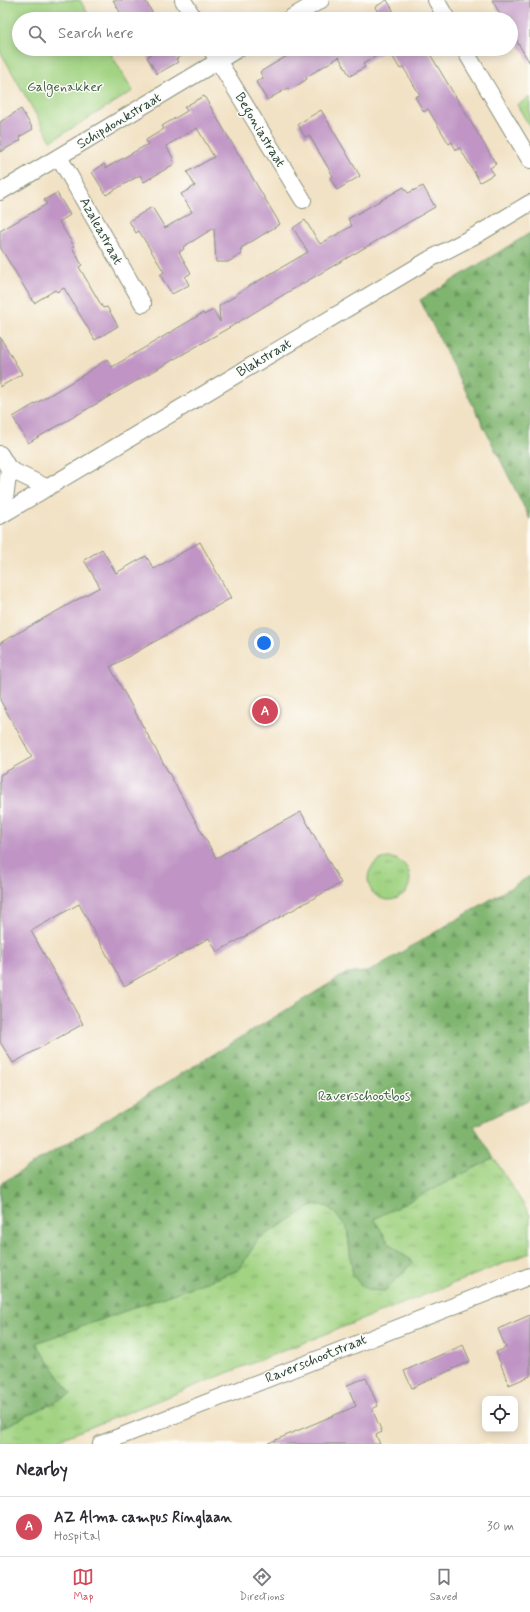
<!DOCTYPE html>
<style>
body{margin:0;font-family:Mynerve,sans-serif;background:#f2f2f3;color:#2b2b33}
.controls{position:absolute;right:12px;bottom:12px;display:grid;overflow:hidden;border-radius:8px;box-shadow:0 2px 10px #0003}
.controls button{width:36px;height:36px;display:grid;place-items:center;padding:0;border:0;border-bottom:1px solid #e1e1e2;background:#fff;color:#2b2b33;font:20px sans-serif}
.you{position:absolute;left:264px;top:643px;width:14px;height:14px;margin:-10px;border:3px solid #fff;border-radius:50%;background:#1a73e8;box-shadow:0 0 0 6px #1a73e833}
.badge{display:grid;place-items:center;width:26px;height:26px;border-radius:50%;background:#d1495b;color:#fff;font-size:13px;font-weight:700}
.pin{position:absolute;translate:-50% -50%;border:2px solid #fff;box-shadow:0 1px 4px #0006}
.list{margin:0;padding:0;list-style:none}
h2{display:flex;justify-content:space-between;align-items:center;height:52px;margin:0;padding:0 16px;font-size:17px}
h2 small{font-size:13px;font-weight:400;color:#7c7c81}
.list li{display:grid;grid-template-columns:26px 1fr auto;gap:12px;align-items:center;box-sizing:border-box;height:60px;padding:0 16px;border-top:1px solid #e1e1e2}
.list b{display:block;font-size:15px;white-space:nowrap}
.list p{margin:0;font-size:13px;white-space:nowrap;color:#7c7c81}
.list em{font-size:13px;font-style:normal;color:#7c7c81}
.icon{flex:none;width:22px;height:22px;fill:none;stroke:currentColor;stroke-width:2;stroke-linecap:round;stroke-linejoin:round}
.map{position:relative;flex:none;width:530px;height:1444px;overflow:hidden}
.search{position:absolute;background:#fff;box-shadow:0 2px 10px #0003;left:12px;right:12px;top:12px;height:44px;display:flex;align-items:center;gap:10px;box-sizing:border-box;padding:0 14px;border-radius:22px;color:#7c7c81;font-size:15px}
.sheet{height:112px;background:#fff}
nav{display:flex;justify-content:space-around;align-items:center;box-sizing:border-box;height:56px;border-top:1px solid #e1e1e2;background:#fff;font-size:11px;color:#7c7c81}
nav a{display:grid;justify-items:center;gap:2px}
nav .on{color:#d1495b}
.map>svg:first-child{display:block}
.grass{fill:url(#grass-tufts);stroke:#60885b}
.forest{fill:url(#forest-firs);stroke:#507952}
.green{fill:#a1d382;stroke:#60885b}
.building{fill:#c095c5}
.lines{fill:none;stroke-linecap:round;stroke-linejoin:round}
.street-casing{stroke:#88907c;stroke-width:18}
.street{stroke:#fff;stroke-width:16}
.labels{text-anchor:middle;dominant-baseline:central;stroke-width:3;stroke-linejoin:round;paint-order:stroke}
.park-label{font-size:14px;fill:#406248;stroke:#fdfcf7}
.street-label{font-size:14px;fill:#1f3d34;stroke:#fdfcf7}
</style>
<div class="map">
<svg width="530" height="1444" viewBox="0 0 530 1444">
<defs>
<pattern id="grass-tufts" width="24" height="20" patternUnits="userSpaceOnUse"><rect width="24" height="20" fill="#a1d382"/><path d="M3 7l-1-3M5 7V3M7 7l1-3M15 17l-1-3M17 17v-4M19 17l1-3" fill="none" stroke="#83ac6b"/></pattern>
<pattern id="forest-firs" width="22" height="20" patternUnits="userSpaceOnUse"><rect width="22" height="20" fill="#80b570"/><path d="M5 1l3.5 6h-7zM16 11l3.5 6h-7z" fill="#68945d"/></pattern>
</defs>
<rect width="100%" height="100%" fill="#fdfcf7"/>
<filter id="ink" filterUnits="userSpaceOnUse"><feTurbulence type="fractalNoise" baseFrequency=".025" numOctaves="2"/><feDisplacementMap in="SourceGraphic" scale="8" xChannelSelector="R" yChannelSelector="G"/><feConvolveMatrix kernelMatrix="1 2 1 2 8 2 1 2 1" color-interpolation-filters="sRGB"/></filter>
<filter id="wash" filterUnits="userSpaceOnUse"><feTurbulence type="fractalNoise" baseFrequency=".012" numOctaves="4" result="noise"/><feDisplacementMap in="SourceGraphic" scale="16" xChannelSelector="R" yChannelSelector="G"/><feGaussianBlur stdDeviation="0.9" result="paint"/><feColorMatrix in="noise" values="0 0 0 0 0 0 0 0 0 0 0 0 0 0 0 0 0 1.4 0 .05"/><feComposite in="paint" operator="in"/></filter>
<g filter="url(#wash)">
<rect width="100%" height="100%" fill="#f2e2c5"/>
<g class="grass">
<path d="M530,97V127L517,105Z"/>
<circle cx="389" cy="879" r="21"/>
<path d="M494,1158L530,1215V1253L48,1444H0V1429L71,1394L36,1343L239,1270L258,1239L316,1204L329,1207L347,1227L353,1276L366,1290L385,1291L413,1262L390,1245L373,1219Z"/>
</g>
<g class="forest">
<path d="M530,233V519L420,300Z"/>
<path d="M530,876V1099L474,1126L494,1158L374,1219L390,1245L413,1262L385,1291L366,1290L353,1276L347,1227L329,1207L316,1204L258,1239L239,1270L36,1343L71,1394L0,1429V1184L347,973L368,972Z"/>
</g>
<path class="green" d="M0,0H80L91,19H19V49H108L133,91L51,141L0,51Z"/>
<g id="blocks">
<g class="building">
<path d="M113,0H145L156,19H124Z"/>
<path d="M387,0L393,10L392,19H382L375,7Z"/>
<path d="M492,0H530V63L511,32V19H503Z"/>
<path d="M148,49H194L176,59L178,62L157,74L147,57L151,55Z"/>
<path d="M299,49H427L496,164L490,168L494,174L480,182L460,148L456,150L452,142L449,144L428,109L424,112L415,97L420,95L403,67L400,69L388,49L363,64L365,67L350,76L339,57L306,77L307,79L290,90L288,88L267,100L256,82L263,78L260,72Z"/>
<path d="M204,96L280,224L241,248L242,250L240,251L242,254L228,262H216L214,228L183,247L184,249L179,252L191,273L185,277L189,285L172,294L160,275L164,272L139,231L136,233L129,221L152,207L165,228L192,212L181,194L195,186L187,172L214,157L197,128L166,146L173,158L174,164L144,182L140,175L106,195L92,172L104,164L106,168L148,144L146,140L164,129L162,126L187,111L184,107Z"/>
<path d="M21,109L33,129L19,137L21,140L0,152V122Z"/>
<path d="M321,110L360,176L337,190L330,178L333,176L309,135L305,137L298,124Z"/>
<path d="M423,186L435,207L283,295L232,326L28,443L13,417L85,374L107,359L112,367L203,313L204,315L213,310L220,322L219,306L237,295L236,294L308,252L293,228L305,220L320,244L352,226L348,219L404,187L408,193Z"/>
<path d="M57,193L70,215L59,222L74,246L72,247L82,265L79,267L103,308L107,307L118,326L95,340L64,288L57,292L55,290L34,303L0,247V231L47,204L44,200Z"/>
<path d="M0,337L22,374L0,387Z"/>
<path d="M200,542L231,598L110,667L216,858L301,812L341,883L217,952L209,938L124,986L79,904L31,931L83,1024L13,1063L0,1042V775L32,757L0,700V643L100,587L84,560L102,549L116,573L146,556L154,569Z"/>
<path d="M530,1315V1376L509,1385L496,1352L506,1348L498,1329Z"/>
<path d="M463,1345L470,1361L412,1388L404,1371Z"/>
<path d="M366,1378L378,1406L372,1409L382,1432L376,1435L380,1444H266L356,1406L347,1385Z"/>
</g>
</g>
</g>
<g filter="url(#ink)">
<use href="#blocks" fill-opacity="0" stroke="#88907c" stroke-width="1"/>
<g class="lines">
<g class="street-casing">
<g id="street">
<path d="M183,0L194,19"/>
<path d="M436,0L447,19"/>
<path d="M289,19L321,0"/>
<path d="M211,49L303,200"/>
<path d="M464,49L530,160"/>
<path d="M59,157L143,304"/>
<path d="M0,192L238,49"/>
<path d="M0,454L9,469L3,514"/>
<path d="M9,469L48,488"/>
<path d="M0,516L430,259L480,233L530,203"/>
<path d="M101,1444L530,1276"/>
</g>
</g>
<use href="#street" class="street"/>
</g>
</g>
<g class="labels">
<g class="park-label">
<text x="65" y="87">Galgenakker</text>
<text x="364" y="1096">Raverschootbos</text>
</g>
<g class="street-label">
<text transform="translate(119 121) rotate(-31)">Schipdonkstraat</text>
<text transform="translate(260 130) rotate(59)">Begoniastraat</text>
<text transform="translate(101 231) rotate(61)">Azaleastraat</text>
<text transform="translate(264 358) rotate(-31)">Blakstraat</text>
<text transform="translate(316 1359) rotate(-22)">Raverschootstraat</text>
</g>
</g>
</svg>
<div class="controls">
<button><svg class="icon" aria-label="locate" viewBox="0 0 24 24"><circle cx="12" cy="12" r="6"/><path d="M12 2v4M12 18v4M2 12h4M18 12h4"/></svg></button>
</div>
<div class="you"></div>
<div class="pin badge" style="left:265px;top:711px">A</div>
<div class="search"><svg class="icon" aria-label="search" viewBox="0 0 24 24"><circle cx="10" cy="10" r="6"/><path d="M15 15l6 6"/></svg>Search here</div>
</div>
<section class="sheet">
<h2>Nearby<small></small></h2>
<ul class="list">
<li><span class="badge">A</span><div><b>AZ Alma campus Ringlaan</b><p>Hospital</p></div><em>30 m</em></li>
</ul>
</section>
<nav>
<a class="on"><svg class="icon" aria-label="map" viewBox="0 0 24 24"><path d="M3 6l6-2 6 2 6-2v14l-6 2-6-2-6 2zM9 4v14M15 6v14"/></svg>Map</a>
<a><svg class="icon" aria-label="directions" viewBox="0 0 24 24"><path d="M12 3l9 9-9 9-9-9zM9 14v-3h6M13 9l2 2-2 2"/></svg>Directions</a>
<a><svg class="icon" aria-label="saved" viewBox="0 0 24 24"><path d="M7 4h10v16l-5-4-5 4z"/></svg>Saved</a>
</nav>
